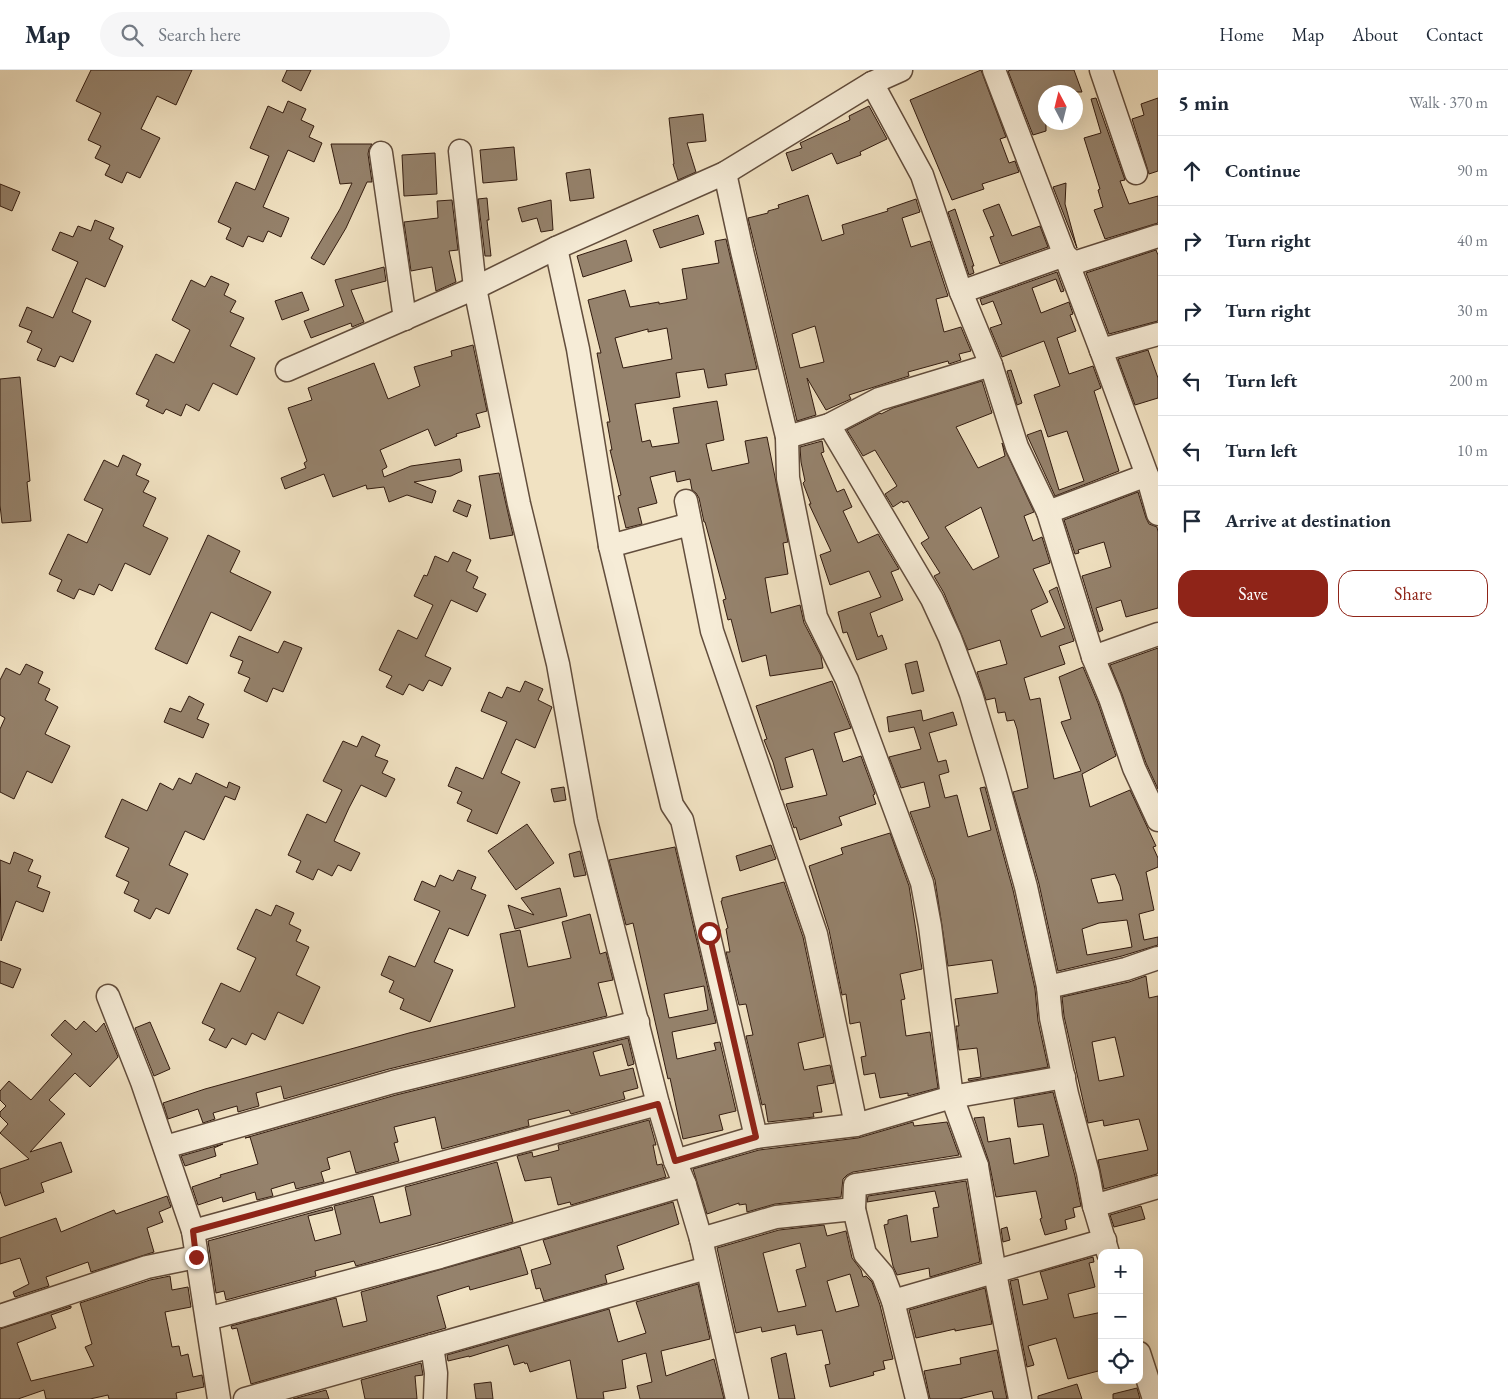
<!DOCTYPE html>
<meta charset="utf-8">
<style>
body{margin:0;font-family:"EB Garamond",serif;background:#f6f6f7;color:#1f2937}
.controls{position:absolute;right:15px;bottom:15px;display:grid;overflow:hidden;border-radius:10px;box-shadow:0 5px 20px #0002}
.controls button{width:45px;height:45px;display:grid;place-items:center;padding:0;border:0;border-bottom:1px solid #e0e1e3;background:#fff;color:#1f2937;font:25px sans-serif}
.compass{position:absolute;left:1038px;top:15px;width:45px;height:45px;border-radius:50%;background:#fff;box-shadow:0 5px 20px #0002;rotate:353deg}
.stop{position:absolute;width:15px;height:15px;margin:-11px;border:4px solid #8f2418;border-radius:50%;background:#fff}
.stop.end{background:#8f2418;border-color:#fff;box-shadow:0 1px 5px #0008}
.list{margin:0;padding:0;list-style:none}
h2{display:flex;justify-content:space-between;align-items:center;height:65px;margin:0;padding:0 20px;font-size:21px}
h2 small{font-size:16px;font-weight:400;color:#747a83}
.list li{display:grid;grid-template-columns:32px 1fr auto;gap:15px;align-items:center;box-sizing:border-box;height:70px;padding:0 20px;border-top:1px solid #e0e1e3}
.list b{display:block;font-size:19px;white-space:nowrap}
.list em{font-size:16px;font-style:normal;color:#747a83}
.actions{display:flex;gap:10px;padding:15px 20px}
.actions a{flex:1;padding:11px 0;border:1px solid #8f2418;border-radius:15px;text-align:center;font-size:18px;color:#8f2418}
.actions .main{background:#8f2418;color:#fff}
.icon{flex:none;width:28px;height:28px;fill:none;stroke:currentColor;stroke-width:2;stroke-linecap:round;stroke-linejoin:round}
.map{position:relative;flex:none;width:1158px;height:1329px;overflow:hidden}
header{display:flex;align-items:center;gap:30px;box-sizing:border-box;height:70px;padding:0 25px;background:#fff;border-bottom:1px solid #e0e1e3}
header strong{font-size:24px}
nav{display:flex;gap:28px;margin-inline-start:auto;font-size:18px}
.search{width:350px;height:45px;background:#f6f6f7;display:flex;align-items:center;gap:12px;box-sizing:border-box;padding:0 18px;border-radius:28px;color:#747a83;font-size:19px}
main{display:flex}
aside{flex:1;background:#fff}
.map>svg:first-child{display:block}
.building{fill:#95826c;stroke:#321b0f;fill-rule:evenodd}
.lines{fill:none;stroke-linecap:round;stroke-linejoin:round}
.minor-casing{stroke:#624d3c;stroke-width:25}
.minor{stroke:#f6ecd7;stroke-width:22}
.route{stroke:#8f2418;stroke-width:6}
</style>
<header>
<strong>Map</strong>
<div class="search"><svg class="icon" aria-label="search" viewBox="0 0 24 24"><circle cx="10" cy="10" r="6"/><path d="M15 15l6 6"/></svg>Search here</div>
<nav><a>Home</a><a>Map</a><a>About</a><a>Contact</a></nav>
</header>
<main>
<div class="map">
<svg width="1158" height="1329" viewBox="0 0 1158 1329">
<rect width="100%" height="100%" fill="#f1e2c2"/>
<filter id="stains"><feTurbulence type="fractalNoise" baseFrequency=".004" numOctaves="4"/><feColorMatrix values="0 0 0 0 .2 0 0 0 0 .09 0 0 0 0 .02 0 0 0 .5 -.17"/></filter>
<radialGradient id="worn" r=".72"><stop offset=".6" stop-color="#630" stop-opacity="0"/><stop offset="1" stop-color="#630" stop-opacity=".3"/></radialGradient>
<g class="building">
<path d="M91,0H192L176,35L157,26L141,59L160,68L140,108L127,102L122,113L105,105L110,95L95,88L101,76L88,70L101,43L76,31Z"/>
<path d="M287,0H311L301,21L282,11Z"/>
<path d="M981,0L1006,67L1000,69L1009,93L1015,91L1019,102L982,114L984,119L952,130L910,30Z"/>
<path d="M1011,0H1074L1082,22H1046V61L1033,65L1008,1Z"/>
<path d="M1096,28L1125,110L1120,111L1129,134L1158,126V153L1105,169L1094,140L1103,137L1098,120L1100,119L1084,68L1101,63L1091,29Z"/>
<path d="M1158,28V101L1149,104L1132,49L1144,45L1141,34Z"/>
<path d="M288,31L306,39L301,50L314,56L309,67L322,73L314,92L288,80L263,137L289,148L281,167L268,161L263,172L248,166L243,177L226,169L231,158L218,152L236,112L255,120L269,86L250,78L268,36L283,43Z"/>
<path d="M869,36L887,69L860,82L861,85L837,94L832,83L792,101L786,83L802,78L800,73L850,50L849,46Z"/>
<path d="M703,44L706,71L687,73L696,102L678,110L673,94H674L669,48Z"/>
<path d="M331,74H372L369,79L368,84L372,112H367L346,158L324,195L311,188L340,139L352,113L340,114Z"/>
<path d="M514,77L517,110L483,113L480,80Z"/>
<path d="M435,83L437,124L404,126L402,85Z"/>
<path d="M590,99L594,128L570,131L566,103Z"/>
<path d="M1066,113L1065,134L1077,178L1053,117Z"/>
<path d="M0,114L20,122L12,141L0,136Z"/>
<path d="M808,125L822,171L844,164L842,155L888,141L887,139L916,129L920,142L902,148L911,177L930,171L948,226L936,229L944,262L961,257L971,281L959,284L961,290L949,294L948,291L908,302L909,306L849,325L851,329L826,340L807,308L816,345L797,351L748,148L768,143V141L779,138L778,135ZM815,256L824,292L800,298L792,264Z"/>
<path d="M487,128L489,150H487L491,186H485L478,129Z"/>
<path d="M452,130L458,180L449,181L456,212L436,221L432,197L411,201L404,152L438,148L437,131Z"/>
<path d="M551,130L553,160L541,162L537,148L522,152L518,138Z"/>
<path d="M999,134L1012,166L1040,156L1048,177L1000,194L990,167L994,166L983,140Z"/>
<path d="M955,139L974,196H972L974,203L969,205L948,142Z"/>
<path d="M698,145L704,164L660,178L653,160Z"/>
<path d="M95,150L114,158L109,169L123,176L105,217L86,208L72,242L91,251L73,292L60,286L55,297L37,290L42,279L27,272L32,261L19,256L27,237L53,248L78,192L52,180L60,162L73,167L78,156L91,161Z"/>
<path d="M726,169L757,299L725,304L727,315L708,318L704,299L676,303L680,327L635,334L642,372L650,370L652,377L679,373L673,338L717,331L724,370L706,374L712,401L749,393L745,371L767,367L788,472L783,473L788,504L765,508L771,543L800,535L804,553L821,586L823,598L770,606L766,585L742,592L731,549L728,550L723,530L726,529L705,452H704L699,428L696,423L692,420L690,409L677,412L675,401L650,407L657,433L638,438L642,454L626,458L618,426L621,425L610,380H612L607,352H610L597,283H601L588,230L625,220L630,237L659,232V234L687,229L682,199L719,193L715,171ZM667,258L672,289L623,298L615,268L648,259V262Z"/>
<path d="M626,170L632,191L583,207L577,186Z"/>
<path d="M1156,180L1158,185V251L1109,264L1086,203Z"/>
<path d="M384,197L386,211L351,220L364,252L352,257L351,253L311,268L304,251L344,236L335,210Z"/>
<path d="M1057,202L1064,221L1061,222L1056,209L1032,218L1041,243L1069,232L1073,244L1070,245L1076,261L1057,268L1069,304L1093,296L1101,318L1094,321L1119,401L1055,426L1027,365L1041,360L1059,420L1084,411L1067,361L1048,367L1034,325L1060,316L1044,271L1002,287L990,258L1002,254L993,231L982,235L980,229Z"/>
<path d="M211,206L229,214L224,225L236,231L230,242L244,248L230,276L255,288L237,325L213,313L199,341L186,334L181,346L166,339L163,344L146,336L149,330L136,324L156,284L174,293L190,260L172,250L191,210L205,217Z"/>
<path d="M302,222L309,240L282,250L275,231Z"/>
<path d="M473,275L487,341L476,344L480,357L456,364L457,366L435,376L428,359L380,380L387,397L382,400L384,407L411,396L460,389L462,401L451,406L414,412L436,421L432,433L407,425L389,432L384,417L367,419L366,415L333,427L324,404L285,419L281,408L306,398L304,393L307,391L288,338L312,330L308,318L374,293L388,329L420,316L414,297L452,286L451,281Z"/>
<path d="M1148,280L1158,308V328L1135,335L1118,289Z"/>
<path d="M1011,300L1022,333L1017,335L1007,301Z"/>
<path d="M20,307L30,411L27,412L31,451L2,453L0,435V309Z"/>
<path d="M982,311L992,343L956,357L978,398L1005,386L1002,373L1034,442L1024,446L1033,471L1042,467L1050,493L1033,499L1048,532L1031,540L1041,567L1065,558L1049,521L1057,517L1074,571L1059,576L1065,594L1024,608L1030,630L1040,628L1054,709L1081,701L1061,652L1071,649L1059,607L1083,597L1098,633L1116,686L1082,704L1090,737L1130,720L1156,776L1153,777L1158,788V797L1146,802L1154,840L1139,844L1144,870L1158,867V875L1122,886L1058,901L1039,814L1013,722L1028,718L1017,659L1014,650L1007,651L1005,642L998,643L995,628L986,630L977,602L1007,594L1000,570L968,580L944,523L934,506L940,503L921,473L929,468L908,431L903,433L902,431L893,437L885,424L897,416L875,380L863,386L847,360L880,343L881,344L893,338ZM981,437L999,487L973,500L945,457ZM1115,804L1120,816L1123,830L1098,833L1091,809ZM1127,850L1132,877L1087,885L1082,859L1099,853Z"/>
<path d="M822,371L824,382L821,383L837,422L844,419L852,437L843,441L858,473L878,464L899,499L891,502L903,530L870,543L878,567L882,565L887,579L857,590L847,562L843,563L838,542L881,527L869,501L830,515L820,485L831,481L809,434H811L803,413L805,411L801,392L800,377Z"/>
<path d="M123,385L141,394L136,405L149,411L143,422L156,428L143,456L168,468L150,505L125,493L112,521L99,514L94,525L79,519L74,529L57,521L62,510L49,504L68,464L87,473L103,439L84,430L104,390L118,397Z"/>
<path d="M499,403L513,465L490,469L479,406Z"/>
<path d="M1138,422L1146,448L1149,454L1157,457L1158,462V538L1126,547L1121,530L1096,538L1103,560L1099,562L1082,506L1111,497L1104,472L1078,480L1079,483L1075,484L1064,450Z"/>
<path d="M458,430L471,435L467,447L453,441Z"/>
<path d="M208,465L240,481L230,502L271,522L251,561L211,542L187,594L155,579Z"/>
<path d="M453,482L471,490L466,501L478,507L473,518L486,524L477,542L451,530L425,586L451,598L442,616L429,610L423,621L409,614L403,625L386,617L392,606L379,600L398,560L417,569L433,535L414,526L424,505L427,506L435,486L448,492Z"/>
<path d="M239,566L278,583L284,571L302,578L283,622L273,618L267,632L244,621L250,608L238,603L243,591L230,586Z"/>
<path d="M1158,578V719L1146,693L1122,624L1110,595Z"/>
<path d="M917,591L924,621L912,624L905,594Z"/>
<path d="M26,594L43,602L38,613L50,619L45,630L58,637L45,664L70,676L52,713L27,701L14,729L0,722V659L5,648L0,645V610L6,598L20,605Z"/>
<path d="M525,611L543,619L538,630L552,637L535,678L516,669L501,703L520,712L497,764L467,751L472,740L457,733L462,722L448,716L456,697L483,709L507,652L481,641L489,622L502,628L507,617L520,622Z"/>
<path d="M832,611L851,658L834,663L843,692L861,686L875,724L873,725L876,734L839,747L842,755L800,770L796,757L794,758L786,734L827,725L813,679L785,688L793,717L781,720L773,692L764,670L767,669L756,636Z"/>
<path d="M189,626L204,634L197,649L209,654L203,668L164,652L170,638L181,642Z"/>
<path d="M921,640L923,651L953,642L957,655L929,663L938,692L946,690L949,702L939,705L945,728L957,725L968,767L991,760L980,718L985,717L1013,820L1035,919L1038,951L1048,997L969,1011L968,1009L981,1007L977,978L959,980L956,956H959L955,929L998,923L992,890L948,896L935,810L910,742L930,737L924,712L901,718L889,687L921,679L914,657L889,662L887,647Z"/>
<path d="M362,666L380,675L375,686L388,691L382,703L395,709L386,727L361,715L349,738L334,771L360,783L351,801L338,795L332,806L318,799L313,810L296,802L301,791L288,785L307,744L326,753L342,720L323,711L343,671L357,677Z"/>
<path d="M196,703L227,718L229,712L240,717L235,730L225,726L204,770L185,761L169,795L188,804L169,844L156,838L150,849L134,841L139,830L124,823L129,812L116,806L129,778L105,767L122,729L147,741L160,713L173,720L179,708L191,714Z"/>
<path d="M564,717L566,730L554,732L551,719Z"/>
<path d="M527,754L554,793L516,820L488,781Z"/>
<path d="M890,763L909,816L922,899L900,904L905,929L901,930L906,966L930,962L938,1018L908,1026V1023L880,1028L875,1003L864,1005L861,987L866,986L860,952L850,954L846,924L842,925L829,860L809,796L843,784L841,778Z"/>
<path d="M771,775L776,789L740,801L736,786Z"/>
<path d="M675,777L716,953L672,962L677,989L716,980L714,973L720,972L736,1041L719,1045L723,1060L683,1069L670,1008L668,1009L661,978L633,853L626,855L609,790ZM704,916L708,940L669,948L664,924Z"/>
<path d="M580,781L586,805L574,807L569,784Z"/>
<path d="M14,782L33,790L28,801L41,806L37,817L50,822L43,842L16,831L1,871L0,790L10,794Z"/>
<path d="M458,800L476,807L471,819L486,825L468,866L449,858L434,892L453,900L430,952L400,939L404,929L389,922L394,911L381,905L389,886L415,897L440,841L414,830L422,811L435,817L440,805L453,811Z"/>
<path d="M784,812L803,867L824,967L798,973L804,1000L830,995L834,1013L817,1016L822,1042L813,1043L814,1047L768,1052L765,1034L762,1035L746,966L753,965L746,934L739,935L726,882H730L726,859L728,858L721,831H722V828Z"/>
<path d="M560,818L567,846L515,859L508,835L534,845L521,828Z"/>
<path d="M276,835L294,843L289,854L301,860L296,871L309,877L296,905L320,917L303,954L278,942L265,970L252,963L246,975L232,968L226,978L209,970L215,959L202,953L221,913L240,922L256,888L237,879L256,839L271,846Z"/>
<path d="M590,844L600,884L606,882L613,910L598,913L607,946L389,999L284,1029L281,1016L256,1023L259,1036L238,1042L237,1036L213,1043L215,1049L203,1053L198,1039L168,1049L163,1033L205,1019L409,963L515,937L500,864L520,860L528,897L571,888L562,852Z"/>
<path d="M0,891L21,899L13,918L0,913Z"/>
<path d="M1146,906L1149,928L1158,926V1102L1157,1104L1104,1119L1098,1090L1148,1080L1139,1049L1104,1056L1103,1050L1088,1053L1064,946L1062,927L1129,912ZM1115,967L1124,1006L1099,1011L1092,972Z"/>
<path d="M65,950L76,960L84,951L96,962L104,953L118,987L90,1017L75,1003L49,1030L65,1044L30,1082L61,1072L72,1102L41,1113L44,1122L5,1136L0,1121V1099L29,1089L0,1063L8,1054L0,1046V1042L6,1036L0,1030V1021L9,1011L31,1030L72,984L51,965Z"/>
<path d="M150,952L170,999L154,1006L135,958Z"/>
<path d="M628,968L634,994L628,996L622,974L593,982L600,1006L633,998L638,1018L623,1022L625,1029L571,1044L569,1040L528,1050L529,1056L442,1079L435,1047L394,1057L398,1072L394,1073L399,1091L356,1103L350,1081L327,1088L330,1099L321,1102L324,1112L296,1119L294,1112L271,1119L273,1126L257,1130L255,1122L223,1132L222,1127L198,1135L192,1117L221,1107L220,1105L258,1094L250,1067L245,1068L396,1025Z"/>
<path d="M1053,1022L1075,1106L1081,1136L1073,1138L1075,1147L1065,1150L1067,1159L1045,1165L1040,1149L1042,1148L1036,1121L996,1127L989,1092L974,1048L984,1047L988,1072L1010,1068L1014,1094L1049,1086L1043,1054L1018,1057L1014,1029Z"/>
<path d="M649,1050L656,1075H653L657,1095L662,1094L666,1107L571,1135L570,1132L558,1135L551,1107L525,1111L517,1086L532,1082L533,1087L559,1080L558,1075Z"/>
<path d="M913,1052L914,1056L947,1052L959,1085L853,1102L847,1105L843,1109L841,1127L775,1134L747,1142L746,1134L739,1135V1133L707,1144L693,1099L759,1080L858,1068Z"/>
<path d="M223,1074L214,1078L216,1086L185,1096L181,1086Z"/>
<path d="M497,1092L513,1152L356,1196L354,1191L315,1201L316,1206L226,1230L224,1221L216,1223L208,1171L332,1137L333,1140L308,1146L315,1171L341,1164L334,1136L373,1126L380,1153L411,1145L405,1117Z"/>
<path d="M966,1111L980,1192L930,1207L929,1198L897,1205L893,1196L884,1155L888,1154V1150L907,1145L911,1172L938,1167L933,1138L939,1137L935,1121L867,1132L868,1126Z"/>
<path d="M167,1126L171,1137L159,1142L163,1152L147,1158L154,1182L91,1202L88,1192L46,1207L49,1216L15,1227L13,1222L29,1214L20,1188L0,1194V1168L56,1148L61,1162L114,1140L116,1144Z"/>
<path d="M673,1132L679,1154L617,1176L624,1199L605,1205L607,1213L544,1231L540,1218L536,1219L531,1200L551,1194L543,1170Z"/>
<path d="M1141,1136L1145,1149L1114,1157L1110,1145Z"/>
<path d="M824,1155L827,1166L846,1161L852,1188L861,1200L863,1207L866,1206L872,1212L880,1235L893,1289L883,1291L885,1299L873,1302L874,1305L830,1317L825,1295L830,1294L822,1260L797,1265L795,1255L762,1262L761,1257L736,1263L717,1178L779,1160ZM800,1173L806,1197L796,1200L806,1236L778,1242L763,1183ZM850,1204L859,1236L836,1242L827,1211Z"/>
<path d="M1007,1157L1010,1170L1003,1172L1001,1159Z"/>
<path d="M520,1177L528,1204L470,1220L469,1216L437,1226L446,1258L251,1314L237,1258L232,1259L231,1256L336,1228L343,1257L367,1251L361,1222Z"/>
<path d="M1093,1187L1094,1192L1089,1193L1095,1217L1068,1224L1074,1248L1102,1242V1300L1068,1309L1056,1268L1028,1276L1034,1295L1027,1297L1010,1211L1018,1209L1023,1235L1048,1229L1040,1202Z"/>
<path d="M170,1206L172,1220L188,1217L191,1237L165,1242L172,1277L179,1276L181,1286L188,1284L193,1307L202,1305L204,1317L176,1323L177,1329H109L108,1325L90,1329H46L44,1320L18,1329H0V1259L71,1236V1238L51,1245L56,1258L17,1273L31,1311L94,1296L85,1277L92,1274L80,1233L150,1210Z"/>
<path d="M698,1214L710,1269L661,1281L666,1306L714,1289L724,1329H640L637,1316L652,1312L646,1283L622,1290L626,1318L603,1322L604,1329H577L570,1290L530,1302L527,1293L525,1294L524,1292L514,1295L508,1275L469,1287V1286L448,1291L447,1285L609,1239L618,1272L646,1263L636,1232Z"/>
<path d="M985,1218L992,1254L955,1261V1259L916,1268L909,1240Z"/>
<path d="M997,1280L1007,1329H994L992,1321L959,1329H930L924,1301L961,1294L960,1288Z"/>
<path d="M786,1283L795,1329H779L771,1288Z"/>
<path d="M421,1293L423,1305L415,1306L417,1329H365L361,1310Z"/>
<path d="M491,1312L493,1329H476L474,1314Z"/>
<path d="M1077,1314L1082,1329H1038V1326Z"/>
<path d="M1137,1318L1140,1329H1113V1324Z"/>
<path d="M326,1320L329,1329H293Z"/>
</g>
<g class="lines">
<g class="minor-casing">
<g id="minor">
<path d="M994,0L1101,280L1147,405L1158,444"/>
<path d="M1101,0L1136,103"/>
<path d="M872,13L922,105L961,222L991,295L1017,377L1048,442L1093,587L1110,628L1134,698L1158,750"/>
<path d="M460,81L475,218L519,434L558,594L586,751L658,1034L675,1091L685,1115L701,1169L737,1329"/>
<path d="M381,83L405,249"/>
<path d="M725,103L742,181L787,367L788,408L816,547L847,610L922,813L930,856L952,1027L977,1096L995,1203L1020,1329"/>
<path d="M556,178L578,279L610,476L672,735L682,750L756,1067"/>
<path d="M961,222L1065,185L1074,193L1158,166"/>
<path d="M1101,280L1158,264"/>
<path d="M287,300L475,218L556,178L725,103L872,13L901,0"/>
<path d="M829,355L932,529L950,568L971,624L995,704L1026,817L1048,917L1051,948L1067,1024L1088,1103L1094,1136L1108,1183"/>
<path d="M787,367L829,355L879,329L991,295"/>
<path d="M686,431L712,561L816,864L856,1055"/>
<path d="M1048,442L1147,405"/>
<path d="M610,476L690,454"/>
<path d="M1093,587L1158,564"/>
<path d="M1048,917L1126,899L1158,888"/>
<path d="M108,926L142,1012L193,1161L219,1329"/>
<path d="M165,1077L393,1012L638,952"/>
<path d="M675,1091L756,1067L856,1055L952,1027L1064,1007"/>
<path d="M1094,1136L1158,1117"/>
<path d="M193,1161L658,1034"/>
<path d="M701,1169L776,1147L854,1139"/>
<path d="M893,1231L1105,1170"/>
<path d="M0,1246L147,1197L196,1187"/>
<path d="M207,1249L440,1187L685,1115"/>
<path d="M432,1276L436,1303L435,1329"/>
<path d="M1139,1283L1154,1329"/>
<path d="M245,1329L707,1198"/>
<path d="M917,1329L893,1231L883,1205L865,1184L854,1139L855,1115L977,1096"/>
</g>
</g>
<use href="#minor" class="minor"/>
</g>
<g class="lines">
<path class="route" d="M196,1187L193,1161L658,1034L675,1091L756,1067L709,863"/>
</g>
<rect width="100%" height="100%" filter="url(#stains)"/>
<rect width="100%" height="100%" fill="url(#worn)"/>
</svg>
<div class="controls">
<button>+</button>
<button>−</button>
<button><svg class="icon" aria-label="locate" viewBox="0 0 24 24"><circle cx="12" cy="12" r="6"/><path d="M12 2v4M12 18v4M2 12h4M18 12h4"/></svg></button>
</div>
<svg class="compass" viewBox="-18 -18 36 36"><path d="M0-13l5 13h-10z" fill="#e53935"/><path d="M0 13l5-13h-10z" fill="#747a83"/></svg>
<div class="stop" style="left:709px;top:863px"></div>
<div class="stop end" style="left:196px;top:1187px"></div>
</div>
<aside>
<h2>5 min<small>Walk · 370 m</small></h2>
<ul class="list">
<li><svg class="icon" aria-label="ahead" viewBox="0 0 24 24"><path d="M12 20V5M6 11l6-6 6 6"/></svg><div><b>Continue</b></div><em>90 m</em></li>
<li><svg class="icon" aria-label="right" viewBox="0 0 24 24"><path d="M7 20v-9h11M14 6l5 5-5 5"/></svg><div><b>Turn right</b></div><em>40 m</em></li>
<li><svg class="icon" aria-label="right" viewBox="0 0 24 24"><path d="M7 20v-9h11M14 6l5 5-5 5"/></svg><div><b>Turn right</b></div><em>30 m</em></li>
<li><svg class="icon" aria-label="left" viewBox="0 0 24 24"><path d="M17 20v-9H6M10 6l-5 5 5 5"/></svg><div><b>Turn left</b></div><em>200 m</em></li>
<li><svg class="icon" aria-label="left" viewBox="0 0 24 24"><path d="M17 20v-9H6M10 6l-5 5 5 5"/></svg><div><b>Turn left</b></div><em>10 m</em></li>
<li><svg class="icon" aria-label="arrive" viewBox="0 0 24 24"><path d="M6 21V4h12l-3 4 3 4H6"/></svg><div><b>Arrive at destination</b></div></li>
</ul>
<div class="actions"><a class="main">Save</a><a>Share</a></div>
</aside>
</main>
